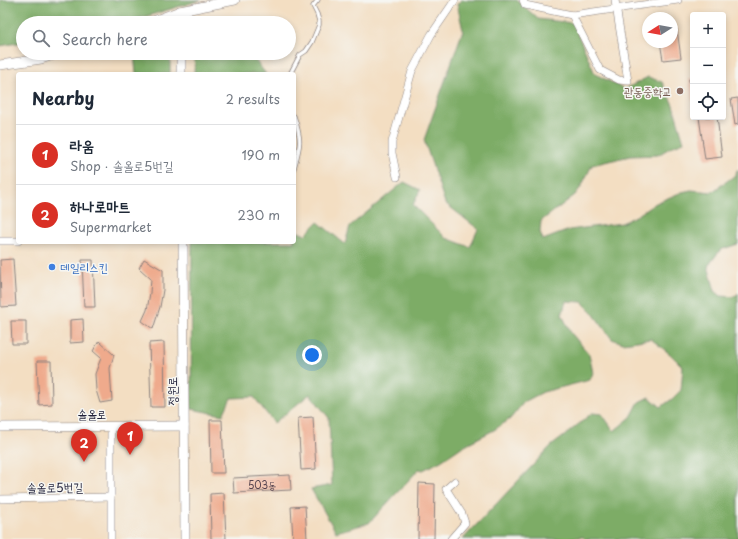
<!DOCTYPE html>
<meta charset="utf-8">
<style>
body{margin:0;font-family:"Playpen Sans","Poor Story",sans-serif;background:#f6f6f7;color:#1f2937}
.controls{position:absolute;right:12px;top:12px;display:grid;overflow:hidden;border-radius:4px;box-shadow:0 2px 6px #0003}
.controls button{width:36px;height:36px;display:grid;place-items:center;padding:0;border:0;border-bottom:1px solid #e0e1e3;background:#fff;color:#1f2937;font:20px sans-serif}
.compass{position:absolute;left:642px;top:12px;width:36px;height:36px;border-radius:50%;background:#fff;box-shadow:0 2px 6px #0003;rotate:259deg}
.you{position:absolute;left:312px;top:355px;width:14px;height:14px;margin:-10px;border:3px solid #fff;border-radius:50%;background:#1a73e8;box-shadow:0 0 0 6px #1a73e833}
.badge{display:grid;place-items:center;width:26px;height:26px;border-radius:50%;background:#d93025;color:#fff;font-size:13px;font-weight:700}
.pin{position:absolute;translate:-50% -33px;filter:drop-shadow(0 1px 2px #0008)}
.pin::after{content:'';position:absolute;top:21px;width:14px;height:12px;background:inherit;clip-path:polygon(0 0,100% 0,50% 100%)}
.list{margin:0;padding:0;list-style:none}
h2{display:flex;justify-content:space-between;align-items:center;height:52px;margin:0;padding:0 16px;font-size:17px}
h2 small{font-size:13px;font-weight:400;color:#747a83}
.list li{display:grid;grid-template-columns:26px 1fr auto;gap:12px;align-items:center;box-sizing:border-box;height:60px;padding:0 16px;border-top:1px solid #e0e1e3}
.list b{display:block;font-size:15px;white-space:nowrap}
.list p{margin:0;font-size:13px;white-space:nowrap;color:#747a83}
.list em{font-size:13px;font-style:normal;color:#747a83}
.icon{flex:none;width:22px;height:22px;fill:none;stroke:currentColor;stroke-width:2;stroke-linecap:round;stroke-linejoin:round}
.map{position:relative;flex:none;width:738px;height:539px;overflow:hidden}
.search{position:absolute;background:#fff;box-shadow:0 2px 6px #0003;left:16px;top:16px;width:280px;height:44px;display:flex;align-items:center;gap:10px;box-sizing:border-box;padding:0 14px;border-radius:22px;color:#747a83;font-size:15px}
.panel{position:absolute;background:#fff;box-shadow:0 2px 6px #0003;left:16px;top:72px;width:280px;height:172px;border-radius:4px}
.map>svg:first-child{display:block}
.forest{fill:#7dac66;stroke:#506750}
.building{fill:#efaa8c}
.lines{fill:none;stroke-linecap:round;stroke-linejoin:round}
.service-casing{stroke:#8a807e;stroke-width:5}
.minor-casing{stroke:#8a807e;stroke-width:8}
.tertiary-casing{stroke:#8a807e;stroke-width:10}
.service{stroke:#fff;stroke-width:3.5}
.minor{stroke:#fff;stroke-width:7}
.tertiary{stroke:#fff;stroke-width:9}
.education-dot{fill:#8d6e63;stroke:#f6f6f2;stroke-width:1.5}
.shop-dot{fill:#3f7fe0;stroke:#f6f6f2;stroke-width:1.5}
.labels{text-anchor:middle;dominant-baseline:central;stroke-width:3;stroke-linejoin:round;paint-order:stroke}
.number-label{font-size:10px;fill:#55444f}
.education-label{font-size:12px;fill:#785e54;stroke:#f6f6f2;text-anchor:end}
.shop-label{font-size:12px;fill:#366cbe;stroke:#f6f6f2;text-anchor:start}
.street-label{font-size:12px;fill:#22223b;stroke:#f6f6f2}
</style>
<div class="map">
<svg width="738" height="539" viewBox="0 0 738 539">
<rect width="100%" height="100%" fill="#f6f6f2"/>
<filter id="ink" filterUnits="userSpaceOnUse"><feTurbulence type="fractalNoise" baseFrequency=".025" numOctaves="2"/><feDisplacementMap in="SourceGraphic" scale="8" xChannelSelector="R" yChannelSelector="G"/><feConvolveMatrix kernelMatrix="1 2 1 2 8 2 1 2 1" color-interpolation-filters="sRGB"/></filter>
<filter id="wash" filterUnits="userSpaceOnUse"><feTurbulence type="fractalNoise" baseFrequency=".012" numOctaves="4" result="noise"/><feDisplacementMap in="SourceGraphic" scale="16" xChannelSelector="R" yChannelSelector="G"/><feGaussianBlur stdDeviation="0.9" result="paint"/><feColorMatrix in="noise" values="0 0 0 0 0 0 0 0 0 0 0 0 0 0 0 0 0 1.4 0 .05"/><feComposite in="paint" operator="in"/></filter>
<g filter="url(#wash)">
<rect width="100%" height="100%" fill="#f3dec2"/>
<g class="forest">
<path d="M0,0H201L124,23H23V42L0,46Z"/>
<path d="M461,0H517L538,19L573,23L595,74L625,89L648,77L662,82L673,105L684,142L673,146L658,155L630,156L592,165L581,187L575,195L541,221L540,232L543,240L569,230L622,223L638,215L656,203L682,192L691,190L712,192L734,176L738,169V244L720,250L708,266L715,291L721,296L734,297L738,293V539H585L583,537L570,538L568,539H463L551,446L563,437L592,413L602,414L614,431L631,417L639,402L649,397L661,407L672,399L681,390L683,367L670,354L651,339L623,343L612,339L592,312L582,302L566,301L562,315L571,333L589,354L593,373L590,380L543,392L524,402L510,419L494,430L463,446L441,461L423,470L419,469L369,523L336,532L311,489L332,485L329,418L310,394L274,423L254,397L231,398L223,415L191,409L192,242H294V230L305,235L318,222L345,244L350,226L404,182L420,190L413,205L446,238L470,247L478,229L445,203L424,140L463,30L457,4Z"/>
<path d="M134,53H170V74H136Z"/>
<path d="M195,53H236L255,60L266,74H194Z"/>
</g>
<g id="blocks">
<g class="building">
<path d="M672,29H677L681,58L663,60L660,42H672Z"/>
<path d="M689,79H693V101H692Z"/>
<path d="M738,98V124L735,125L731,99Z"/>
<path d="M699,117H717L722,157L705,159Z"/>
<path d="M13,259L16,306L1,307L0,260Z"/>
<path d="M144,259L163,270V290L160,307L153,329L142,321L147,310L150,293L151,279L139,268Z"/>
<path d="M82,260H93L95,307H84Z"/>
<path d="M83,319L84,342L70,343V320Z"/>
<path d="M11,321H26V344H12Z"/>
<path d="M99,341L114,355L110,368L112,401L100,403L96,390L95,374L101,358L93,351Z"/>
<path d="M164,342L165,407H151L149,343Z"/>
<path d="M37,361H51L52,404L39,405Z"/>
<path d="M313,417L316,469L301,470L298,418Z"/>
<path d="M210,420H222L224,473H211Z"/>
<path d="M290,475L291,490L234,493L233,478Z"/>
<path d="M419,483L435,484L434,539H418Z"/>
<path d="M224,493L226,539H211L210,494Z"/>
<path d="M305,506L307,539H293L291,507Z"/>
</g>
</g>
</g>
<g filter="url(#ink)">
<use href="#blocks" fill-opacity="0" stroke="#8a807e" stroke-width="1"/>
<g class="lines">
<g class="service-casing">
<g id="service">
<path d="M290,74L300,55L306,51L312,42L319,25V21L317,14L313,6L318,0"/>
<path d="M294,116C302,141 301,143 294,168"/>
</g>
</g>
<g class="minor-casing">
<g id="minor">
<path d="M523,0L525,5L572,15L678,0"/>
<path d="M572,15L600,70L619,80L628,81L615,0"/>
<path d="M397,177L392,153V142L412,71L431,35L455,0"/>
<path d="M0,241H18"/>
<path d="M111,426V539"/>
<path d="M0,499L111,497"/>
<path d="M451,539L465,523L462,514L446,489L455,481"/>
</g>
</g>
<g class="tertiary-casing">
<g id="tertiary">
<path d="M180,11V23"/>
<path d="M148,23L180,11L235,0"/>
<path d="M181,53V74"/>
<path d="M0,65L41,59L60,53"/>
<path d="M183,242L185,539"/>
<path d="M0,427L184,426"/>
</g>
</g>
<use href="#service" class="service"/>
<use href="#minor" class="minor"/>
<use href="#tertiary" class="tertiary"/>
</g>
</g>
<circle class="education-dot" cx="680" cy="91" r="4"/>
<circle class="shop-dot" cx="52" cy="267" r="4"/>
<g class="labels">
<g class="number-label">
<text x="262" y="484">503동</text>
</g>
<g class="education-label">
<text x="672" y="91">관동중학교</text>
</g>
<g class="shop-label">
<text x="60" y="267">데일리스킨</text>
</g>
<g class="street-label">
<text transform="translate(172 391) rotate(-90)">정원로</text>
<text x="92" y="414">솔올로</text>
<text transform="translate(55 487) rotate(-1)">솔올로5번길</text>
</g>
</g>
</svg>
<div class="controls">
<button>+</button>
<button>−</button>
<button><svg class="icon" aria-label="locate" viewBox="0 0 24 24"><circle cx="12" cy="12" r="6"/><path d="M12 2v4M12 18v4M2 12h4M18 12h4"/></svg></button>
</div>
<svg class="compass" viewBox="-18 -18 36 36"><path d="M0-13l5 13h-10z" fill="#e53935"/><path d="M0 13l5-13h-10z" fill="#747a83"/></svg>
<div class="you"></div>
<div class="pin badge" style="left:130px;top:455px">1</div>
<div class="pin badge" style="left:84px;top:462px">2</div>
<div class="search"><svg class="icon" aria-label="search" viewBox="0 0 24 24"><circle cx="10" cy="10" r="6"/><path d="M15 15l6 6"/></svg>Search here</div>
<section class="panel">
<h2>Nearby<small>2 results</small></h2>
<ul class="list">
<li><span class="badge">1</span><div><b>라움</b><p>Shop · 솔올로5번길</p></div><em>190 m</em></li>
<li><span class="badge">2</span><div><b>하나로마트</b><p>Supermarket</p></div><em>230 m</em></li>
</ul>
</section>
</div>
